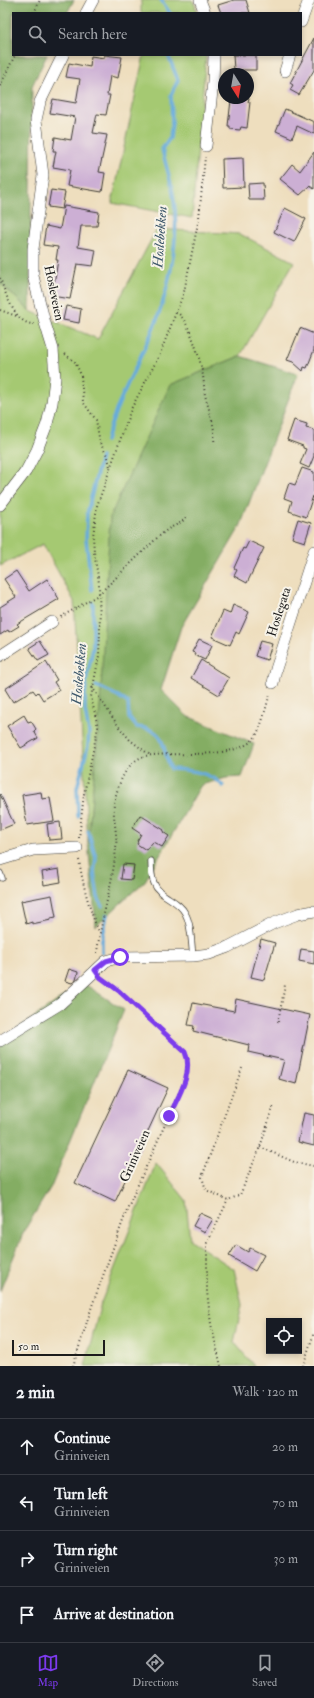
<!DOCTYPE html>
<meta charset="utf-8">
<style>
body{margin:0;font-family:"IM FELL Double Pica",serif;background:#242831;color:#f1f3f6}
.controls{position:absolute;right:12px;bottom:12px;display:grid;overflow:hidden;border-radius:0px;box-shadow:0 2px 6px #0003}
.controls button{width:36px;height:36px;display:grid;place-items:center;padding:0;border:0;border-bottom:1px solid #363941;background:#171b24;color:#f1f3f6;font:20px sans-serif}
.compass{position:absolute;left:218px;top:68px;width:36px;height:36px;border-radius:50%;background:#171b24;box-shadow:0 2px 6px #0003;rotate:169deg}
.scale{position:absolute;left:12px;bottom:10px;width:93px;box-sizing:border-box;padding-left:4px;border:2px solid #1c1c1c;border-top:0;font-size:11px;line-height:14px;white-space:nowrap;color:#1c1c1c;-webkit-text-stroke:3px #f7f3e8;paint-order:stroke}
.stop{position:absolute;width:12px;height:12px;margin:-9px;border:3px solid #7c3aed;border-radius:50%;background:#fff}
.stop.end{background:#7c3aed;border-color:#fff;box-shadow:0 1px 4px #0008}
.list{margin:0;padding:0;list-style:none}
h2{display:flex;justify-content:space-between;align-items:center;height:52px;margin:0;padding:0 16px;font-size:17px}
h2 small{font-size:13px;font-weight:400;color:#9ea1a6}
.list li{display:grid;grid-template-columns:26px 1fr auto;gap:12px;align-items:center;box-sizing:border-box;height:56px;padding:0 16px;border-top:1px solid #363941}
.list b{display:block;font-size:15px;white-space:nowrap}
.list p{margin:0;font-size:13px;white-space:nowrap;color:#9ea1a6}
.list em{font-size:13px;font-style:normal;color:#9ea1a6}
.icon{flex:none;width:22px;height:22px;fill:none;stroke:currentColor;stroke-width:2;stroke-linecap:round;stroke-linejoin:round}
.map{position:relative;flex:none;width:314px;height:1366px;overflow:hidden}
.search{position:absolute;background:#171b24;box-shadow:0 2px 6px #0003;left:12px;right:12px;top:12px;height:44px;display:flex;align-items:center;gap:10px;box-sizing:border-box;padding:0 14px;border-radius:0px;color:#9ea1a6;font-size:15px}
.sheet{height:276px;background:#171b24}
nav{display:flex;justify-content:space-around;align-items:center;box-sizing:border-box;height:56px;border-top:1px solid #363941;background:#171b24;font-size:11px;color:#9ea1a6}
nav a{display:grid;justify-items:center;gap:2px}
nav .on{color:#7c3aed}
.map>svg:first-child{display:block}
.green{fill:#a5c972;stroke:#607247}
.forest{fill:#84ad64;stroke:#506440}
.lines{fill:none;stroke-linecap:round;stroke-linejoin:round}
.stream{stroke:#66abdc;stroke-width:3.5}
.building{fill:#ccafd4}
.service-casing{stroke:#3c3934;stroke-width:7}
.minor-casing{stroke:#3c3934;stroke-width:12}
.path{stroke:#3c3934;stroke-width:2;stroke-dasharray:1 3;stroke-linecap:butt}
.service{stroke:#fff;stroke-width:5.5}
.minor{stroke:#fff;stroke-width:11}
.route{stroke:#7c3aed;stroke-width:5}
.labels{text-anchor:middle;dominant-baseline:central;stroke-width:4;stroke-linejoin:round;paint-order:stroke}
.street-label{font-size:13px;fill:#1c1c1c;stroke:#f7f3e8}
.water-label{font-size:14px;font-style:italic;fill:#3a5569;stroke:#f7f3e8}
</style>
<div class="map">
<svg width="314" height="1366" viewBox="0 0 314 1366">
<rect width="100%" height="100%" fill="#f7f3e8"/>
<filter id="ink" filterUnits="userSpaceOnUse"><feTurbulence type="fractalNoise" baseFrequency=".025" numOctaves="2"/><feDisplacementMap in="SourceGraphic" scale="8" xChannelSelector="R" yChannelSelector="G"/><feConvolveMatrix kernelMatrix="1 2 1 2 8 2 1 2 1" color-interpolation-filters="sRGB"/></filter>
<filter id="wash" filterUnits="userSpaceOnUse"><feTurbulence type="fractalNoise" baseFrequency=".012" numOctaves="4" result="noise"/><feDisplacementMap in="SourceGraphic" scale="16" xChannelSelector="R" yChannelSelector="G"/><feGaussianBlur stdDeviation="0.9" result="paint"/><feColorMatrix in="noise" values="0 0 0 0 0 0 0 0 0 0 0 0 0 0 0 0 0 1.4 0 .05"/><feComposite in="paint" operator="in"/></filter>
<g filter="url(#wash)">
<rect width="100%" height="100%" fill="#eedebe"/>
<g class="green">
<path d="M141,0H192L195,5L197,13H141Z"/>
<path d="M144,55H206L192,218L112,203Z"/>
<path d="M157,229L240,234L294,262L240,356L170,385L100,707L88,843L74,601L43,544L0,566V283L30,311L98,339Z"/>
<path d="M156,1163L186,1200L190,1240L234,1269L242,1305L234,1342L254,1366H85L101,1303Z"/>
</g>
<g class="forest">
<path d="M0,0H74L67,13H13V55H47L32,86L30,311L0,283Z"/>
<path d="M240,356L298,374L240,527L181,627L161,690L187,716L254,744L242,777L226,778L201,785L145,881L96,926L88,843L100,707L110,517L170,385Z"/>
<path d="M83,983L124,1010L52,1185L24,1231L0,1291V1041Z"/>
</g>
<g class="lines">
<g class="stream">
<path d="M161,0L170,13"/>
<path d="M106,441C116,403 135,370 151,334C168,296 180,241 174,200C172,183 166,166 162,149L170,138L172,123L171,95L178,80L168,55"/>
<path d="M92,590L86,539L87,514L101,457"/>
<path d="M96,686L118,696L128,703L129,718L137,727C169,730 160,747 171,769C190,770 211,772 223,786"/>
<path d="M78,816L77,788L88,746L89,732L85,711V695L87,676L93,648V603"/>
<path d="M88,831L96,858L94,872L98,897L102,906"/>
<path d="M102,953V940L107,915"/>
</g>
</g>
<g id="blocks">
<g class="building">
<path d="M234,0H246L250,13H221L218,5Z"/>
<path d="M314,38V70L299,95L290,90L293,85L290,83Z"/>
<path d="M104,55L122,57L118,78L110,76L107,95H110L106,115L97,114L93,133L107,135L99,172L105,173L102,192L67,186L70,170L53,167L56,151H53L55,137L71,140L75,117L50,113L53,99L76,103L80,79L66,77L69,63L90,67L91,56L104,58Z"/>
<path d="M233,55H256V70H234Z"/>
<path d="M233,98H249L248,102H250L247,128L241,127L240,130L230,129V126H228L231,100H233Z"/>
<path d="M285,109L314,122V134L297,126L292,138L276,131Z"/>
<path d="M314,152V189L310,186L300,195L280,179L292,164L300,171Z"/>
<path d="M243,158L244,187L223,188L222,159Z"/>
<path d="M263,183L264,200H249L248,184Z"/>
<path d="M51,190L65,192L62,209L48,207Z"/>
<path d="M64,206L99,212L97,226H81L78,247L96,250L93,266L77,264L70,299L52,296L58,260H56L58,247L43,245L46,226L60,229Z"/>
<path d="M285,208L306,219L294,242L274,232Z"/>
<path d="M66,306L81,309L79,323L63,320Z"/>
<path d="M300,328L314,334V350L307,368L304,367L303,371L293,362L287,360Z"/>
<path d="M294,420L307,424L306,428L314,430V456L309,468L300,464L306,449L303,448V446L287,440Z"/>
<path d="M302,468L314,472V493L306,517L289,511L292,501L284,498L289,483L295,485Z"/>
<path d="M298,519L311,523L305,542L292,538Z"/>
<path d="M249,541L264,548L247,583L234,576L237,570L234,568L243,548L245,549Z"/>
<path d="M16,571L29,591L47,579L59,599L17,624L19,626L9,632L8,630L0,635V607L16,597L4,579Z"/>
<path d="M233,605L249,612L239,634L236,632L230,645L212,637L223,611L230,614Z"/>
<path d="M199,639L212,645L205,660L194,655L195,653L192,652Z"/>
<path d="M40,641L49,655L38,661L29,648Z"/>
<path d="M260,641L272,644L267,660L255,656Z"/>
<path d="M201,660L229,678L219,695L191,678Z"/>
<path d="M46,662L57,680L54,682L59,690L43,700L38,692L36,694L33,690L13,702L5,689Z"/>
<path d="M24,715L28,722L31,721L36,729L34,731L38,738L21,748L7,726Z"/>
<path d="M41,792L42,799L50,798L54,821L27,825L22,795Z"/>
<path d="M0,794L14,824L0,830Z"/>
<path d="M140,815L164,830L163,832L169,836L162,847L153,842L146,850L137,844L138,842L137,841L141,834L132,828Z"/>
<path d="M60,822L62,839L49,840L47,824Z"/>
<path d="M123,864L134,865L132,880L121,879Z"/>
<path d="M59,869L61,882L44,885L42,872Z"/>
<path d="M52,895L56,917L51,918V920L32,924V922L26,924L21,901Z"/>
<path d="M261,939L275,943L264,980L251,977Z"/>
<path d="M301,949L314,951V964L299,961Z"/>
<path d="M69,969L78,972L76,980L72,983L65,981Z"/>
<path d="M236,999L310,1015L296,1084L279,1079L284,1060L248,1052L249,1045L193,1031L194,1026L188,1025L193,1003L234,1011Z"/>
<path d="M128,1070L168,1088L115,1202L75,1183Z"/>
<path d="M304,1113L314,1115V1146L298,1142Z"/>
<path d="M200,1213L213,1219L205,1232L193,1226Z"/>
<path d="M236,1245L248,1252L250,1248L264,1255L255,1271L229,1256Z"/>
</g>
</g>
</g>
<g filter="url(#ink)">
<use href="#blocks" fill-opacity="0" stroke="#3c3934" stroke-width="1"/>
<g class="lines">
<g class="service-casing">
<g id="service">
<path d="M151,861C151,868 151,876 154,883C159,897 178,899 185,913C192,925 191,943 193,956"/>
<path d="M0,873L2,878"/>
</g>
</g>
<g class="minor-casing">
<g id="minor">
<path d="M200,0L205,13"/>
<path d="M86,13L93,0"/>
<path d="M301,22L309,0"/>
<path d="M285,71L290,55"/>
<path d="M206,146L213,82L214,55"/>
<path d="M0,505L26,471L37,450L47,424L52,403L55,378L53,349L45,323L33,276V249L43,175L36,120L40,102L63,55"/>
<path d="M0,656L52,622"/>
<path d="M273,683L276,669L314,551"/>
<path d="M0,860L33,850L77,848"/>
<path d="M0,1041L60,1004L106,961L121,957L193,956L209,954L228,947L274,923L298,914L314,911"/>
</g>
</g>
<g class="path">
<path d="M34,13L40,0"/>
<path d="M0,86L15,55"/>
<path d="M0,278C5,292 15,325 34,324"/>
<path d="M0,310L19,317"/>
<path d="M176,312C189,318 201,362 203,376C204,382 204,389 205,395C209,411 216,427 214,443"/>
<path d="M65,354L75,362L81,375L83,402L96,420L100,443L108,457L110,467"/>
<path d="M61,617L98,595L157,538L168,529L182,522L186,517"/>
<path d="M92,687L119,727L130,740L150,755"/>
<path d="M79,838L84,794L98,727L91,697L99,656L100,632L99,583L94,552L93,536L97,506L131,409L160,354L184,292L199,218L205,157"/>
<path d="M79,860C83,885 89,909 99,932"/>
<path d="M97,953C101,918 113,884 116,848C118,832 111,813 115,799C119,782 127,761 145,756C172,751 238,761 255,737C262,727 266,706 270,694"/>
<path d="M278,1022L285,985"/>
<path d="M242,1068L202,1177L206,1190L228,1200L240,1195L260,1147L274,1105"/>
<path d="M260,1147L294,1162L314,1166"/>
<path d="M73,1366L92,1306L128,1207L185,1080L188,1059L185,1052L119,991L103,979"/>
<path d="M221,1366L211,1324L207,1292V1243L228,1200"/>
<path d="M303,1366L314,1333"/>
</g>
<use href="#service" class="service"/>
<use href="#minor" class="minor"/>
</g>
</g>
<g class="lines" filter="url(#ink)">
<path class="route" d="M120,957L106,961L95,970L100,977L119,991L185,1052C194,1072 178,1097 169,1116"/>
</g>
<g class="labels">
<g class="street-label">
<text transform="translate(54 293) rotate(78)">Hosleveien</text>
<text transform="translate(279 612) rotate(-72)">Hoslegata</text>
<text transform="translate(135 1156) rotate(-66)">Griniveien</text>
</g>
<g class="water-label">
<text transform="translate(160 237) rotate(-86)">Hoslebekken</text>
<text transform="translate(79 674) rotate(-85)">Hoslebekken</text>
</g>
</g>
</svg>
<div class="controls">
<button><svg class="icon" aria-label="locate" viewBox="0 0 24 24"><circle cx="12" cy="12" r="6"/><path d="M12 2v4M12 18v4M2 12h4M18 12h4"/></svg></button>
</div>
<svg class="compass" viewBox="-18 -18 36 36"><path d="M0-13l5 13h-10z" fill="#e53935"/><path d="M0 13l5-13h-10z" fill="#9ea1a6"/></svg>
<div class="scale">50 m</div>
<div class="stop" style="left:120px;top:957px"></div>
<div class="stop end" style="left:169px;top:1116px"></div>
<div class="search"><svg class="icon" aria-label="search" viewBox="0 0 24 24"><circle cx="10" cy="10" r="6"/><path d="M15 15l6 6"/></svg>Search here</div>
</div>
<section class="sheet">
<h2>2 min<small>Walk · 120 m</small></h2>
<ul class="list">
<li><svg class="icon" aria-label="ahead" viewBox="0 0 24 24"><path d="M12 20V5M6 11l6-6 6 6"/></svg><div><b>Continue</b><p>Griniveien</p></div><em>20 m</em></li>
<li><svg class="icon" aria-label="left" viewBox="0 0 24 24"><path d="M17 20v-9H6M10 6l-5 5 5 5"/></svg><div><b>Turn left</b><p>Griniveien</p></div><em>70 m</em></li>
<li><svg class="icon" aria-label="right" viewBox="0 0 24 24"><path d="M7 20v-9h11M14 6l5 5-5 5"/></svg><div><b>Turn right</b><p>Griniveien</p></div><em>30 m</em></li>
<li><svg class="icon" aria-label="arrive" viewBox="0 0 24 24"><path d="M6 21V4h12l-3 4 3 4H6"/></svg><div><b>Arrive at destination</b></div></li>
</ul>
</section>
<nav>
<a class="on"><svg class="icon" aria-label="map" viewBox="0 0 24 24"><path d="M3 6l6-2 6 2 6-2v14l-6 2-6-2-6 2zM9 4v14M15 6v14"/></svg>Map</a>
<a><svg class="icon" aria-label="directions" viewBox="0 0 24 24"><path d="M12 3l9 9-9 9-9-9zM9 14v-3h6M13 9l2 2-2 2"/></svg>Directions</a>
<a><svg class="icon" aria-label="saved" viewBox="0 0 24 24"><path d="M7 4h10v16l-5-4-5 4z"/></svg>Saved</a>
</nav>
